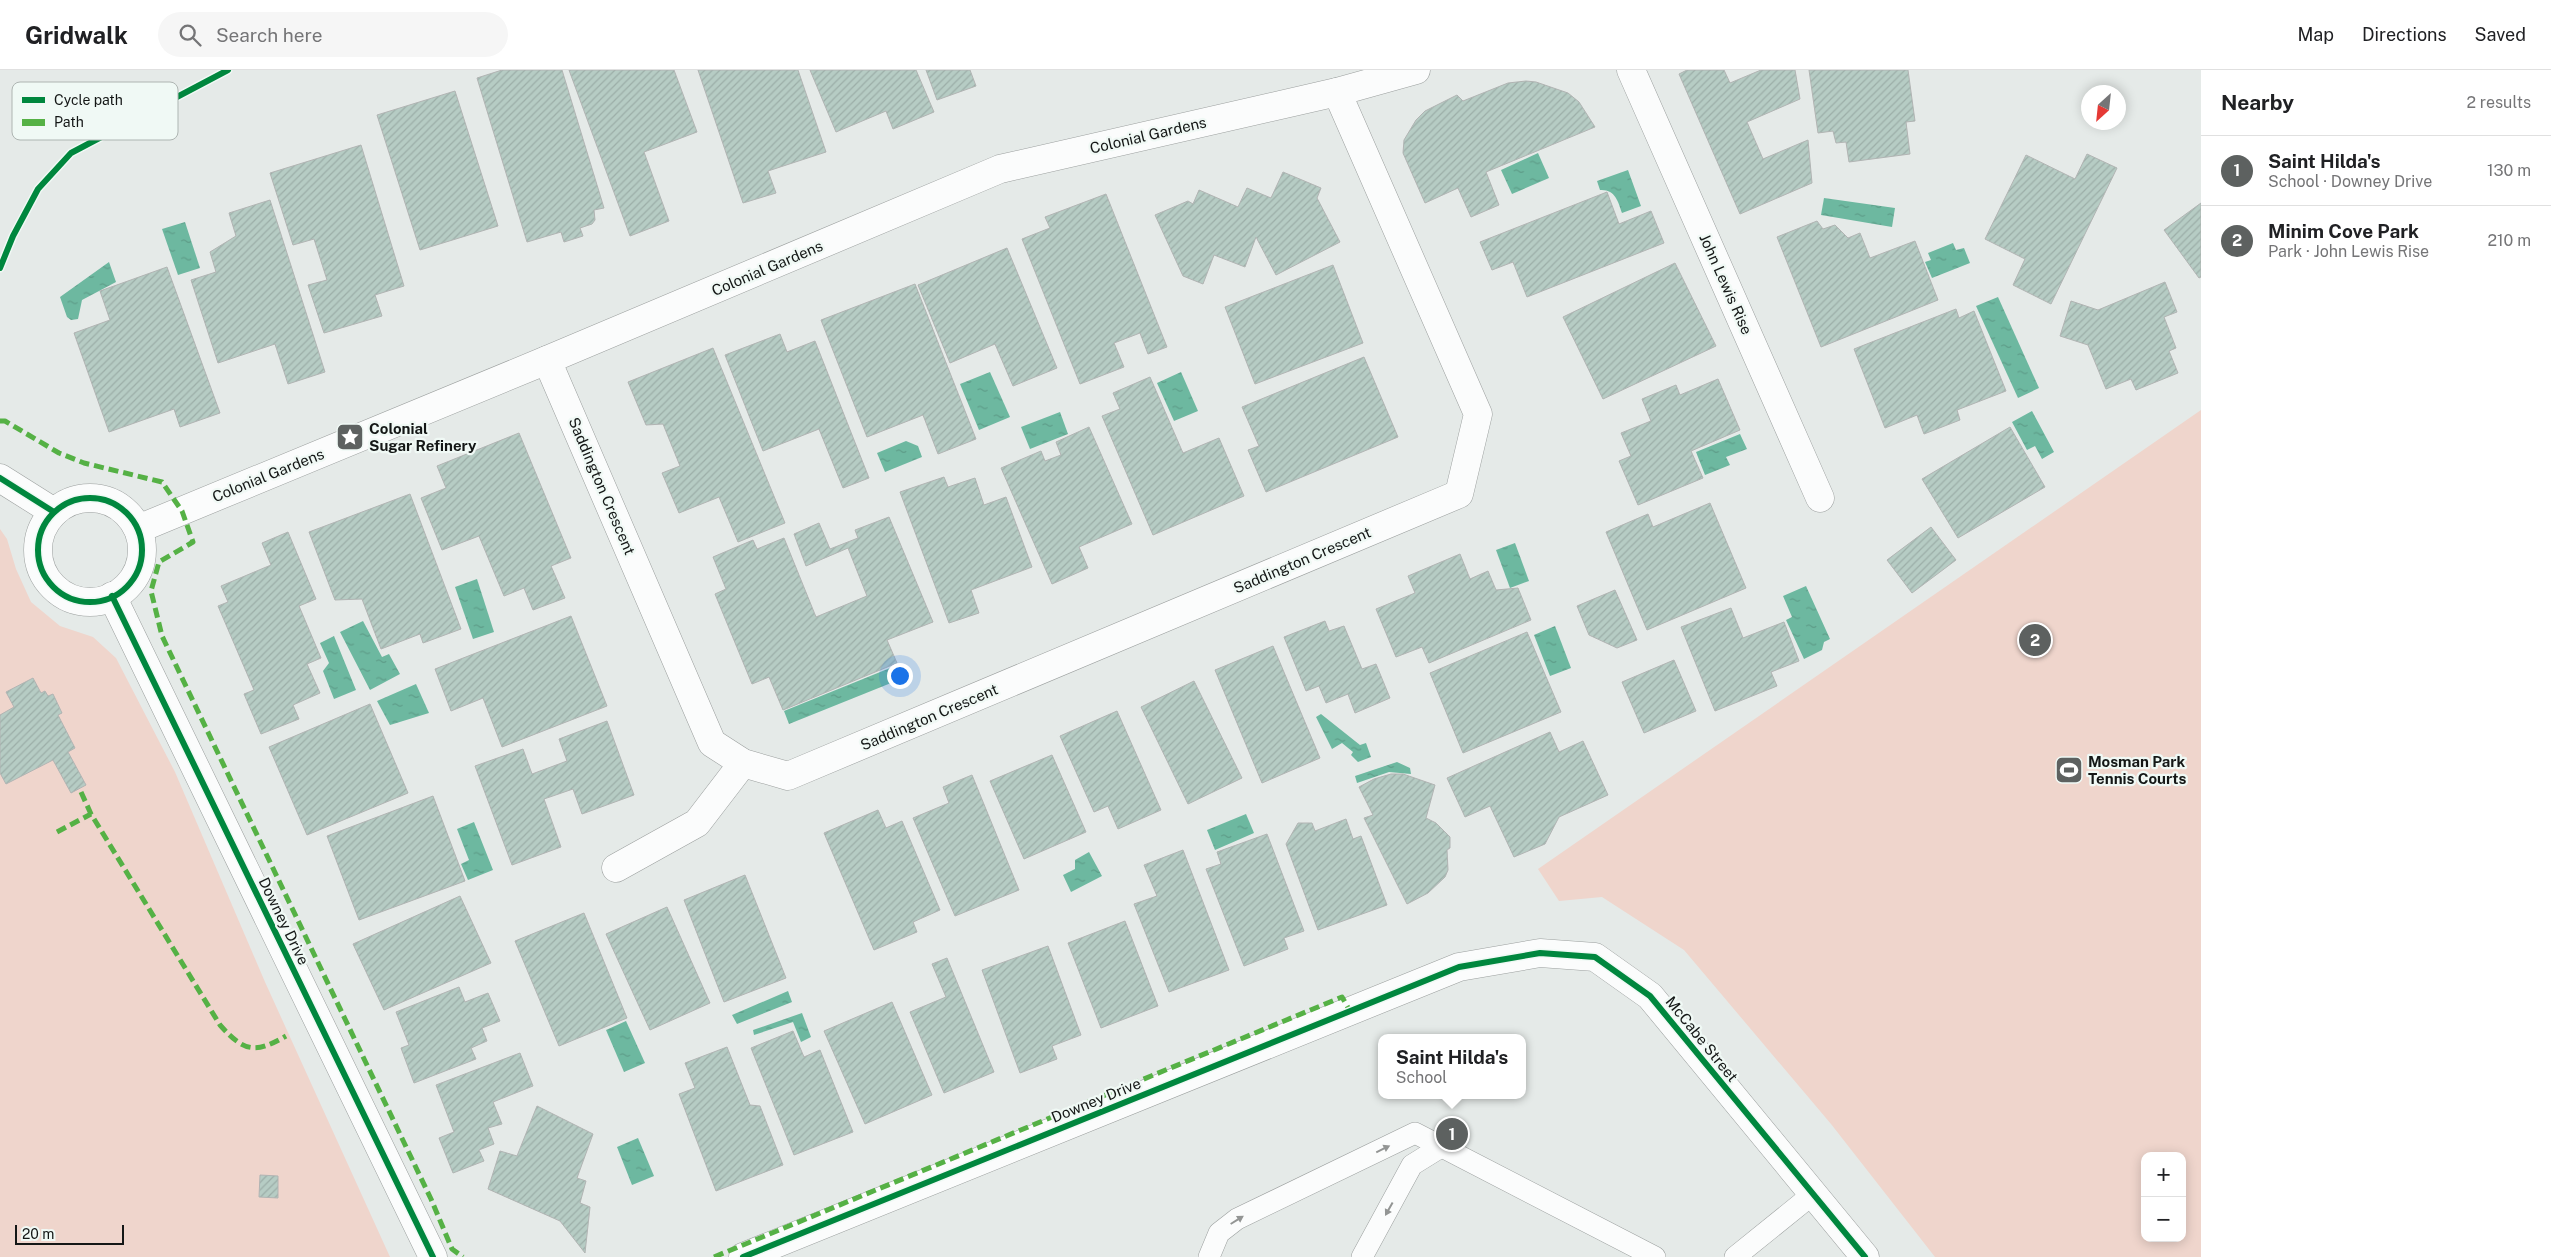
<!DOCTYPE html>
<meta charset="utf-8">
<style>
body{margin:0;font-family:"Public Sans",sans-serif;background:#f6f6f6;color:#202124}
.controls{position:absolute;right:15px;bottom:15px;display:grid;overflow:hidden;border-radius:10px;box-shadow:0 2px 12px #0003}
.controls button{width:45px;height:45px;display:grid;place-items:center;padding:0;border:0;border-bottom:1px solid #e0e0e0;background:#fff;color:#202124;font:25px sans-serif}
.compass{position:absolute;left:2081px;top:15px;width:45px;height:45px;border-radius:50%;background:#fff;box-shadow:0 2px 12px #0003;rotate:207deg}
.scale{position:absolute;left:15px;bottom:12px;width:109px;box-sizing:border-box;padding-left:5px;border:2px solid #141716;border-top:0;font-size:14px;line-height:18px;white-space:nowrap;color:#141716;-webkit-text-stroke:4px #f0f9f5;paint-order:stroke}
.you{position:absolute;left:899px;top:605px;width:18px;height:18px;margin:-12px;border:4px solid #fff;border-radius:50%;background:#1a73e8;box-shadow:0 0 0 8px #1a73e833}
.badge{display:grid;place-items:center;width:32px;height:32px;border-radius:50%;background:#5d6160;color:#fff;font-size:16px;font-weight:700}
.pin{position:absolute;translate:-50% -50%;border:2px solid #fff;box-shadow:0 1px 5px #0006}
.popup{position:absolute;left:1378px;top:964px;width:148px;height:65px;box-sizing:border-box;display:grid;place-content:center;border-radius:10px;background:#fff;filter:drop-shadow(0 1px 4px #0005);font-size:16px;white-space:nowrap;color:#757577}
.popup b{font-size:19px;color:#202124}
.popup::after{content:'';position:absolute;left:50%;top:100%;margin-left:-10px;border:10px solid transparent;border-top-color:#fff}
.list{margin:0;padding:0;list-style:none}
h2{display:flex;justify-content:space-between;align-items:center;height:65px;margin:0;padding:0 20px;font-size:21px}
h2 small{font-size:16px;font-weight:400;color:#757577}
.list li{display:grid;grid-template-columns:32px 1fr auto;gap:15px;align-items:center;box-sizing:border-box;height:70px;padding:0 20px;border-top:1px solid #e0e0e0}
.list b{display:block;font-size:19px;white-space:nowrap}
.list p{margin:0;font-size:16px;white-space:nowrap;color:#757577}
.list em{font-size:16px;font-style:normal;color:#757577}
.icon{flex:none;width:28px;height:28px;fill:none;stroke:currentColor;stroke-width:2;stroke-linecap:round;stroke-linejoin:round}
.map{position:relative;flex:none;width:2201px;height:1187px;overflow:hidden}
header{display:flex;align-items:center;gap:30px;box-sizing:border-box;height:70px;padding:0 25px;background:#fff;border-bottom:1px solid #e0e0e0}
header strong{font-size:24px}
nav{display:flex;gap:28px;margin-inline-start:auto;font-size:18px}
.search{width:350px;height:45px;background:#f6f6f6;display:flex;align-items:center;gap:12px;box-sizing:border-box;padding:0 18px;border-radius:28px;color:#757577;font-size:19px}
main{display:flex}
aside{flex:1;background:#fff}
.map>svg:first-child{display:block}
.green{fill:#efd5cc;fill-rule:evenodd}
.water{fill:url(#water-ripples)}
.building{fill:url(#building-hatch);stroke:#b1b4b3}
.lines{fill:none;stroke-linecap:round;stroke-linejoin:round}
.lane-casing{stroke:#9b9f9e;stroke-width:22}
.street-casing{stroke:#9b9f9e;stroke-width:29}
.lane{stroke:#fbfcfc;stroke-width:21}
.street{stroke:#fbfcfc;stroke-width:28}
.quiet{stroke:#55b145;stroke-width:5;stroke-dasharray:10 5;stroke-linecap:butt}
.cycleway-casing{stroke:#f0f9f5;stroke-width:9}
.cycleway{stroke:#00873e;stroke-width:6}
.oneway{fill:#939594}
.labels{text-anchor:middle;dominant-baseline:central;stroke-width:4.5;stroke-linejoin:round;paint-order:stroke}
.street-label{font-size:15px;fill:#141716;stroke:#f0f9f5}
.poi-label{font-size:15px;font-weight:bold;fill:#141716;stroke:#f0f9f5;text-anchor:start}
.key{fill:#f0f9f5;stroke:#aeb5b2;stroke-width:1}
.key-label{font-size:14px;fill:#141716}
</style>
<header>
<strong>Gridwalk</strong>
<div class="search"><svg class="icon" aria-label="search" viewBox="0 0 24 24"><circle cx="10" cy="10" r="6"/><path d="M15 15l6 6"/></svg>Search here</div>
<nav><a>Map</a><a>Directions</a><a>Saved</a></nav>
</header>
<main>
<div class="map">
<svg width="2201" height="1187" viewBox="0 0 2201 1187">
<defs>
<pattern id="water-ripples" width="26" height="14" patternUnits="userSpaceOnUse" patternTransform="scale(1.25)"><rect width="26" height="14" fill="#6db8a0"/><path d="M2 4q2-2 4 0t4 0M15 11q2-2 4 0t4 0" fill="none" stroke="#5e9d89"/></pattern>
<pattern id="building-hatch" width="6" height="6" patternUnits="userSpaceOnUse" patternTransform="scale(1.25)"><rect width="6" height="6" fill="#b6ccc4"/><path d="M-1 1l2-2M0 6l6-6M5 7l2-2" fill="none" stroke="#9caea8"/></pattern>
</defs>
<rect width="100%" height="100%" fill="#e5eae8"/>
<g class="green">
<path d="M2201,340V1187H1935L1831,1054L1684,880L1602,827L1559,831L1538,799ZM2145,1086H2182V1168H2145Z"/>
<path d="M0,459L7,469L16,499L31,532L60,556L93,567L116,588L175,702L265,912L390,1187H0Z"/>
</g>
<g class="water">
<path d="M1538,83L1549,108L1512,124L1501,100Z"/>
<path d="M1628,100L1641,136L1622,143C1618,131 1615,119 1600,120L1597,111Z"/>
<path d="M1824,128L1895,138L1892,157L1821,145Z"/>
<path d="M185,152L200,198L178,205L162,159Z"/>
<path d="M1953,173L1956,180L1964,178L1970,193L1932,208L1925,192L1931,190L1928,183Z"/>
<path d="M109,192L116,212L82,230L78,249L71,250L67,247L60,227Z"/>
<path d="M1998,227L2039,318L2018,328L1976,236Z"/>
<path d="M990,302L1010,347L979,360L960,314Z"/>
<path d="M1181,302L1198,341L1174,351L1157,313Z"/>
<path d="M2032,341L2054,382L2042,389L2035,376L2027,380L2012,352Z"/>
<path d="M1060,342L1068,364L1030,379L1021,357Z"/>
<path d="M1740,364L1747,379L1726,387L1730,395L1705,405L1696,382Z"/>
<path d="M906,371L918,376L922,387L885,402L877,383Z"/>
<path d="M1515,473L1529,511L1510,518L1496,480Z"/>
<path d="M477,509L494,562L473,569L455,517Z"/>
<path d="M1806,516L1830,569L1824,572L1822,580L1804,589L1786,550L1792,547L1783,526Z"/>
<path d="M363,551L382,587L389,584L400,604L370,620L340,562Z"/>
<path d="M1555,556L1571,598L1550,606L1534,565Z"/>
<path d="M334,566L356,620L334,629L323,601L329,593L320,573Z"/>
<path d="M895,596L901,609L789,654L784,641Z"/>
<path d="M416,614L429,643L390,655L377,631Z"/>
<path d="M1321,644L1360,675L1366,673L1371,687L1358,692L1351,685L1353,682L1342,673L1332,679L1316,647Z"/>
<path d="M1397,692L1410,698L1411,704L1389,702L1357,713L1355,706Z"/>
<path d="M1246,744L1254,763L1215,780L1207,760Z"/>
<path d="M474,752L493,800L468,810L461,794L469,790L457,759Z"/>
<path d="M1089,782L1102,806L1071,822L1063,805L1075,799V790Z"/>
<path d="M788,921L792,932L737,954L732,945Z"/>
<path d="M802,943L811,967L801,972L793,952L754,965L753,960Z"/>
<path d="M626,951L645,993L624,1002L606,960Z"/>
<path d="M638,1068L654,1106L632,1115L617,1077Z"/>
</g>
<g class="building">
<path d="M502,0H562L604,138L594,140L595,150L592,154L580,158L583,166L564,172L561,162L527,172L477,8Z"/>
<path d="M569,0H674L697,62L644,82L669,151L630,166Z"/>
<path d="M698,0H798L826,82L768,101L776,123L743,133Z"/>
<path d="M810,0H916L934,42L893,59L886,41L836,62Z"/>
<path d="M926,0H970L976,16L937,30Z"/>
<path d="M1687,0H1724L1730,13L1761,0H1795L1800,29L1747,52L1763,89L1808,70L1812,113L1740,144L1679,4Z"/>
<path d="M1809,0H1908L1915,51L1906,52L1910,84L1849,92L1846,72L1836,73L1833,61L1818,63Z"/>
<path d="M1526,11L1536,12L1568,23L1579,32L1595,57L1486,102L1499,135L1471,147L1458,118L1425,133L1403,83L1404,70L1416,50L1425,41L1457,25L1463,31L1508,13Z"/>
<path d="M455,21L498,156L420,180L377,45Z"/>
<path d="M361,75L404,216L375,225L382,246L324,263L308,215L327,210L314,169L293,175L270,103Z"/>
<path d="M2087,84L2117,98L2051,234L2013,215L2025,189L1985,169L2026,85L2075,109Z"/>
<path d="M1283,102L1321,118L1317,128L1340,172L1276,205L1256,167L1245,197L1214,185L1203,214L1183,206L1155,145L1188,131L1193,134L1199,120L1238,137L1247,118L1271,128Z"/>
<path d="M1607,122L1619,154L1651,141L1664,173L1527,227L1513,192L1492,200L1480,172Z"/>
<path d="M1106,124L1167,277L1148,284L1140,263L1114,273L1124,297L1080,314L1022,169L1050,158L1045,147Z"/>
<path d="M270,130L325,302L288,314L275,274L218,293L191,210L216,202L210,182L236,166L229,143Z"/>
<path d="M2201,133V207L2199,208L2164,160Z"/>
<path d="M1817,151L1823,159L1835,155L1848,168L1860,163L1870,188L1915,171L1938,230L1821,277L1777,167Z"/>
<path d="M1007,178L1057,298L1013,316L995,274L950,293L918,215Z"/>
<path d="M1675,193L1716,276L1603,329L1563,247Z"/>
<path d="M1333,195L1363,273L1255,314L1225,237Z"/>
<path d="M167,197L220,343L180,357L174,339L109,362L74,263L110,250L100,221Z"/>
<path d="M2165,212L2177,242L2164,247L2176,278L2169,281L2178,303L2136,320L2131,309L2106,319L2088,275L2060,266L2071,231L2098,240Z"/>
<path d="M915,214L976,369L938,384L923,345L867,367L821,250Z"/>
<path d="M1956,239L1959,248L1974,241L2006,321L1957,340L1960,350L1924,364L1917,345L1885,358L1854,279Z"/>
<path d="M780,264L787,282L815,271L869,408L843,418L819,359L763,381L725,285Z"/>
<path d="M713,278L785,453L738,472L719,427L679,443L662,403L680,396L663,354L646,355L628,312Z"/>
<path d="M1364,287L1398,367L1266,422L1248,380L1259,376L1242,337Z"/>
<path d="M1150,307L1183,383L1219,368L1244,426L1153,465L1102,346L1120,339L1113,323Z"/>
<path d="M1718,309L1740,360L1691,381L1703,408L1638,435L1619,391L1631,386L1621,363L1651,351L1642,329L1676,315L1680,325Z"/>
<path d="M1089,357L1132,454L1079,477L1088,498L1052,514L1001,398L1041,381L1045,391L1061,385L1056,372Z"/>
<path d="M2010,357L2045,417L1958,468L1922,409Z"/>
<path d="M519,363L571,488L551,496L565,528L533,540L524,518L504,526L479,466L442,480L421,428L446,418L437,396Z"/>
<path d="M944,407L948,417L975,408L984,435L1006,427L1032,497L971,520L979,543L949,553L900,422Z"/>
<path d="M410,424L461,559L423,573L420,564L381,579L362,529L335,530L309,462Z"/>
<path d="M1710,433L1746,518L1647,560L1606,462L1648,444L1653,457Z"/>
<path d="M889,447L933,552L887,570L897,593L783,640L769,607L752,614L715,524L726,519L713,487L753,470L757,479L784,468L816,547L867,526L848,478L806,496L794,464L819,453L830,479L858,468L855,460Z"/>
<path d="M1931,457L1956,490L1912,523L1887,490Z"/>
<path d="M288,462L316,529L299,536L321,588L307,594L320,623L293,635L299,649L261,664L244,624L254,620L218,536L228,532L221,516L271,495L262,473Z"/>
<path d="M1460,484L1470,509L1488,501L1496,520L1518,518L1531,550L1429,593L1422,577L1396,587L1376,539L1415,523L1408,506Z"/>
<path d="M1615,520L1637,570L1617,578L1589,565L1577,536Z"/>
<path d="M1731,538L1743,568L1784,552L1799,591L1771,602L1777,616L1715,641L1681,557Z"/>
<path d="M571,546L607,636L502,677L483,628L451,641L435,599Z"/>
<path d="M1325,551L1329,561L1344,556L1362,599L1376,594L1390,628L1355,643L1348,624L1326,633L1319,616L1306,621L1284,567Z"/>
<path d="M1527,562L1561,642L1463,683L1430,603Z"/>
<path d="M1273,576L1320,688L1262,713L1215,600Z"/>
<path d="M1674,590L1696,641L1644,663L1622,612Z"/>
<path d="M33,608L41,623L45,621L48,626L53,624L62,643L58,645L75,678L68,682L86,715L71,723L53,690L6,714L0,703V645L14,637L6,622Z"/>
<path d="M1194,611L1242,708L1188,734L1141,637Z"/>
<path d="M370,634L408,723L307,765L269,677Z"/>
<path d="M1117,641L1161,740L1118,759L1108,736L1094,742L1060,666Z"/>
<path d="M607,651L634,725L582,744L573,719L544,729L561,777L512,795L475,696L523,679L532,704L567,691L559,669Z"/>
<path d="M1550,662L1559,682L1583,671L1608,725L1559,747L1545,774L1514,787L1490,736L1465,747L1447,708Z"/>
<path d="M1052,685L1086,762L1024,789L990,711Z"/>
<path d="M1391,704H1403L1435,715L1426,748L1436,753L1450,767V778L1447,780L1448,800L1445,807L1428,823L1407,834L1364,748L1373,745L1359,717L1374,709Z"/>
<path d="M972,705L1019,820L955,846L913,748L949,733L943,717Z"/>
<path d="M433,726L465,811L359,850L327,766Z"/>
<path d="M878,740L886,758L902,751L940,840L913,852L917,862L874,880L824,763Z"/>
<path d="M1346,749L1353,769L1361,766L1387,835L1318,860L1286,774L1298,753H1312L1315,761Z"/>
<path d="M1267,764L1304,861L1284,868L1288,879L1244,896L1206,799L1221,794L1217,782Z"/>
<path d="M1183,780L1229,900L1169,922L1134,834L1157,826L1144,795Z"/>
<path d="M745,805L786,908L724,932L684,830Z"/>
<path d="M460,826L491,893L384,940L353,874Z"/>
<path d="M667,837L710,933L650,960L606,864Z"/>
<path d="M584,843L627,948L559,976L515,871Z"/>
<path d="M1125,851L1158,936L1101,958L1068,873Z"/>
<path d="M1048,876L1081,965L1052,976L1057,989L1020,1003L982,900Z"/>
<path d="M947,888L994,1002L944,1023L910,942L946,927L932,894Z"/>
<path d="M459,917L465,932L488,923L500,951L482,958L487,971L471,978L476,989L414,1013L401,978L409,975L396,942Z"/>
<path d="M892,932L932,1025L865,1054L824,961Z"/>
<path d="M793,961L804,987L820,980L853,1062L794,1085L751,978Z"/>
<path d="M727,977L750,1035L760,1036L783,1095L716,1121L679,1024L695,1018L685,993Z"/>
<path d="M520,983L533,1016L493,1032L502,1054L488,1058L494,1074L479,1080L484,1091L453,1103L439,1068L454,1062L436,1015Z"/>
<path d="M537,1036L593,1064L577,1108L586,1111L580,1133L590,1137L585,1183L560,1151L488,1119L500,1081L517,1086Z"/>
<path d="M260,1105L278,1106V1128L259,1127Z"/>
</g>
<g class="lines">
<g class="lane-casing">
<g id="lane">
<path d="M1209,1187L1219,1163L1237,1149L1415,1063L1655,1187"/>
<path d="M1362,1187L1412,1095L1441,1077"/>
<path d="M1735,1187L1813,1124"/>
</g>
</g>
<g class="street-casing">
<g id="street">
<path d="M1631,0L1820,428"/>
<path d="M547,290L712,673L743,693L788,706L1459,424L1478,344L1337,22"/>
<path d="M0,408L54,442"/>
<circle cx="90" cy="480" r="52"/>
<path d="M138,459L547,290L1000,99L1337,22L1416,0"/>
<path d="M112,526L433,1187"/>
<path d="M616,798L697,753L743,693"/>
<path d="M743,1187L1459,897L1540,883L1595,887L1650,926L1865,1187"/>
</g>
</g>
<use href="#lane" class="lane"/>
<use href="#street" class="street"/>
<g class="quiet">
<path d="M0,351H5L59,383L84,393L162,412L182,441L193,472L159,492L151,521L162,566L431,1129L452,1179L463,1187"/>
<path d="M81,722L91,744L220,955C244,982 255,984 286,966"/>
<path d="M57,762L91,744"/>
<path d="M714,1187L1342,927L1350,941"/>
</g>
<g class="cycleway-casing">
<g id="cycleway">
<path d="M0,198L13,166L38,119L71,83L228,0"/>
<path d="M0,408L54,442"/>
<circle cx="90" cy="480" r="52"/>
<path d="M112,526L433,1187"/>
<path d="M743,1187L1459,897L1540,883L1595,887L1650,926L1865,1187"/>
</g>
</g>
<use href="#cycleway" class="cycleway"/>
</g>
<defs><path id="oneway-solid" d="M-6-.8H1V-3.2L6.5 0L1 3.2V.8H-6Z" transform="scale(1.25)"/></defs>
<g class="oneway">
<use href="#oneway-solid" transform="translate(1383 1079) rotate(-26)"/>
<use href="#oneway-solid" transform="translate(1389 1139) rotate(119)"/>
<use href="#oneway-solid" transform="translate(1237 1150) rotate(-32)"/>
</g>
<defs>
<g id="sight-square" transform="scale(1.4375)"><rect x="-9" y="-9" width="18" height="18" rx="4" fill="#5d6160" stroke="#f0f9f5"/><path d="M0-6L1.8-2.2L6-1.7L2.9 1.2L3.7 5.4L0 3.3L-3.7 5.4L-2.9 1.2L-6-1.7L-1.8-2.2Z" fill="#fff"/></g>
<g id="stadium-square" transform="scale(1.4375)"><rect x="-9" y="-9" width="18" height="18" rx="4" fill="#5d6160" stroke="#f0f9f5"/><path d="M0-5a6.5 5 0 1 0 0 10a6.5 5 0 1 0 0-10ZM-3.5-1.8h7v3.6h-7Z" fill="#fff"/></g>
</defs>
<g fill-rule="evenodd">
<use href="#sight-square" x="350" y="367"/>
<use href="#stadium-square" x="2069" y="700"/>
</g>
<g class="labels">
<g class="street-label">
<text transform="translate(1148 65) rotate(-13)">Colonial Gardens</text>
<text transform="translate(767 198) rotate(-23)">Colonial Gardens</text>
<text transform="translate(1726 214) rotate(66)">John Lewis Rise</text>
<text transform="translate(268 405) rotate(-22)">Colonial Gardens</text>
<text transform="translate(602 416) rotate(67)">Saddington Crescent</text>
<text transform="translate(1302 490) rotate(-23)">Saddington Crescent</text>
<text transform="translate(929 647) rotate(-23)">Saddington Crescent</text>
<text transform="translate(284 851) rotate(64)">Downey Drive</text>
<text transform="translate(1702 969) rotate(51)">McCabe Street</text>
<text transform="translate(1096 1030) rotate(-22)">Downey Drive</text>
</g>
<g class="poi-label">
<text x="369" y="358">Colonial<tspan x="369" dy="17">Sugar Refinery</tspan></text>
<text x="2088" y="691">Mosman Park<tspan x="2088" dy="17">Tennis Courts</tspan></text>
</g>
</g>
<rect x="12" y="12" width="166" height="58" rx="8" class="key"/>
<rect x="22" y="27" width="23" height="6" fill="#00873e"/>
<rect x="22" y="49" width="23" height="7" fill="#55b145"/>
<g class="key-label">
<text x="54" y="35">Cycle path</text>
<text x="54" y="57">Path</text>
</g>
</svg>
<div class="controls">
<button>+</button>
<button>−</button>
</div>
<svg class="compass" viewBox="-18 -18 36 36"><path d="M0-13l5 13h-10z" fill="#e53935"/><path d="M0 13l5-13h-10z" fill="#757577"/></svg>
<div class="scale">20 m</div>
<div class="you"></div>
<div class="pin badge" style="left:1452px;top:1064px">1</div>
<div class="popup"><b>Saint Hilda's</b>School</div>
<div class="pin badge" style="left:2035px;top:570px">2</div>
</div>
<aside>
<h2>Nearby<small>2 results</small></h2>
<ul class="list">
<li><span class="badge">1</span><div><b>Saint Hilda's</b><p>School · Downey Drive</p></div><em>130 m</em></li>
<li><span class="badge">2</span><div><b>Minim Cove Park</b><p>Park · John Lewis Rise</p></div><em>210 m</em></li>
</ul>
</aside>
</main>
